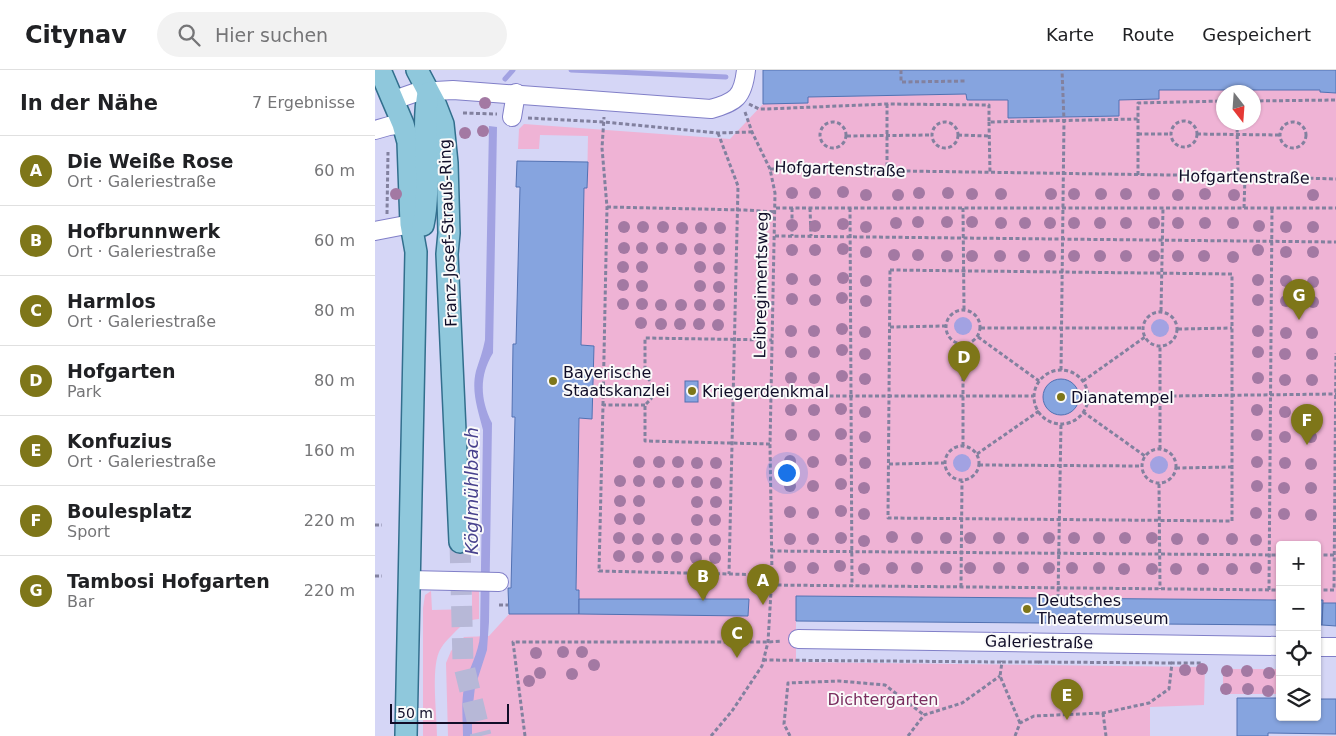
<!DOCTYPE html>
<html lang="de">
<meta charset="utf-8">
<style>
body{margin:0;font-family:"DejaVu Sans",sans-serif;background:#f2f2f2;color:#202124}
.controls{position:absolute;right:15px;bottom:15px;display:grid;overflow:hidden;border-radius:5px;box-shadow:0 1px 4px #0004}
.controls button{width:45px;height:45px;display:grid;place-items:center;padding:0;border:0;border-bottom:1px solid #e0e0e0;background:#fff;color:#202124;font:25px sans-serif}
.compass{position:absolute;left:841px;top:15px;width:45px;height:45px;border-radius:50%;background:#fff;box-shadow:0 1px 4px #0004;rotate:163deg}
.scale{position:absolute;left:15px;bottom:12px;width:119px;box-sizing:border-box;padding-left:5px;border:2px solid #100d28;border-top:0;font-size:14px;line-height:18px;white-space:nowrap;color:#100d28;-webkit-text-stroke:4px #fafafa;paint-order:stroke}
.you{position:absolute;left:411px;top:402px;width:18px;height:18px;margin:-12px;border:4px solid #fff;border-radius:50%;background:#1a73e8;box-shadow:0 0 0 8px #1a73e833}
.badge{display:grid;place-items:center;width:32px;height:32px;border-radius:50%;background:#7e7619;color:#fff;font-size:16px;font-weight:700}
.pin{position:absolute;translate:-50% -41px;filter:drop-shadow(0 1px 2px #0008)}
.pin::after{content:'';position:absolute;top:26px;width:18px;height:15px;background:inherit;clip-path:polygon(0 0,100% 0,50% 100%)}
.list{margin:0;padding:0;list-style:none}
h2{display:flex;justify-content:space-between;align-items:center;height:65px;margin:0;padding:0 20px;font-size:21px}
h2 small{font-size:16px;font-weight:400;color:#757577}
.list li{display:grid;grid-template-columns:32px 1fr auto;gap:15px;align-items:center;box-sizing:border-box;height:70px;padding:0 20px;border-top:1px solid #e0e0e0}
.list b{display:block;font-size:19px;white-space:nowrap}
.list p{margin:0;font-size:16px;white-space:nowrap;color:#757577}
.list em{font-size:16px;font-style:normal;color:#757577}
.icon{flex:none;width:28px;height:28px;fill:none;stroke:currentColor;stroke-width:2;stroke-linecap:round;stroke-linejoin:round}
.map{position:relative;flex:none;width:961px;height:666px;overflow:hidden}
header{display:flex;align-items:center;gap:30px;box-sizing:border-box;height:70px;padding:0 25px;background:#fff;border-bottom:1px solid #e0e0e0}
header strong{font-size:24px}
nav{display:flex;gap:28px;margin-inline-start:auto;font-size:18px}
.search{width:350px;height:45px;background:#f2f2f2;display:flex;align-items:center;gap:12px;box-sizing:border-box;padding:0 18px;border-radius:28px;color:#757577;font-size:19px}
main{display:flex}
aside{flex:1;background:#fff}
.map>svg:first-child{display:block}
.green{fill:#efb3d5;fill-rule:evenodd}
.water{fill:#a2a2e2}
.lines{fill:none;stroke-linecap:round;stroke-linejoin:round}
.stream{stroke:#a2a2e2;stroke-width:5}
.building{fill:#86a4df;stroke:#5271b2}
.major-tunnel{stroke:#b7b8d7;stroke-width:21;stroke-dasharray:21 11;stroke-linecap:butt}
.minor-casing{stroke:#817fc8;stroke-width:20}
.major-casing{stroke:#326f8d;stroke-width:24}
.path{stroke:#82819f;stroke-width:3;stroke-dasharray:4 2.5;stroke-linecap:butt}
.minor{stroke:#fff;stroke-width:18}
.major{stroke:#8fc8dc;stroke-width:21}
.tree{fill:#a379a3}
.poi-dot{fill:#7e7619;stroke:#fafafa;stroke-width:2}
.labels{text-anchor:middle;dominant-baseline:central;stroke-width:4;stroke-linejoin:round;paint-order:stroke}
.street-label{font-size:16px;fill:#100d28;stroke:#fafafa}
.poi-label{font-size:16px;fill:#100d28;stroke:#fafafa;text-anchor:start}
.park-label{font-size:16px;fill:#7a2d5f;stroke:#fafafa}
.water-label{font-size:18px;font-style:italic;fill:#47418d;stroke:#fafafa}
</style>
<header>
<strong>Citynav</strong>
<div class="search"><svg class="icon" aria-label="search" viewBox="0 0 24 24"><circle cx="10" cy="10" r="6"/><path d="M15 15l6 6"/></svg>Hier suchen</div>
<nav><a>Karte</a><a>Route</a><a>Gespeichert</a></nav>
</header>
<main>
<aside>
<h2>In der Nähe<small>7 Ergebnisse</small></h2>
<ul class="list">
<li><span class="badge">A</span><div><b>Die Weiße Rose</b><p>Ort · Galeriestraße</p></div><em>60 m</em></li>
<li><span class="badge">B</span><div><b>Hofbrunnwerk</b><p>Ort · Galeriestraße</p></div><em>60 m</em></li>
<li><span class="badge">C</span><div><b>Harmlos</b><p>Ort · Galeriestraße</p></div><em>80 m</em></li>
<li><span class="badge">D</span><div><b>Hofgarten</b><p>Park</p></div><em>80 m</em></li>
<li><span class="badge">E</span><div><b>Konfuzius</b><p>Ort · Galeriestraße</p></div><em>160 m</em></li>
<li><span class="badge">F</span><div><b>Boulesplatz</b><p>Sport</p></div><em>220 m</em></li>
<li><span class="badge">G</span><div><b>Tambosi Hofgarten</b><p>Bar</p></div><em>220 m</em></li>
</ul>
</aside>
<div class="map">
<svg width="961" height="666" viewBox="0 0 961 666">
<rect width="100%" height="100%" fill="#d5d6f6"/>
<g class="green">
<path d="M784,20H945V22L961,23V533H948L942,530V475H905V530L421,526V592L830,597L829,635L775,637V666H73L71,593L76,581L89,567L114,566L134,544H204V520H201L204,348H217L219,276L206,275L209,118H212L213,66L165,65L164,79H143L144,59L149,54L355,69L388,34L433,33V27L591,24L592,30H633V48L744,46V30L784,29ZM848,22H878V52H848Z"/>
<path d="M97,518L104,519V549C91,550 87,555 78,564C73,569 67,575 64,582C56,600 62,645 62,666H48V538L50,525L56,521L57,540L97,539Z"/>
<rect x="848" y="599" width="57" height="25"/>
</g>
<g class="water">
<path d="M114,56L122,57L118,283C104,306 105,329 117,353L114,552L112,580L100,617L97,643V666H88C88,651 86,633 89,618C93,600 104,583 105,565L108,360C103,340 96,322 101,301C104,291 108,281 110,270Z"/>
<circle cx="588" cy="256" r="9"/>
<circle cx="785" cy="258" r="9"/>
<circle cx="587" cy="393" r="9"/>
<circle cx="784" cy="395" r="9"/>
</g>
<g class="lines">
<g class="stream">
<path d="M196,0L351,7"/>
<path d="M130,9L138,0"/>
</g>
</g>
<g class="building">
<path d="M388,0H961V23L945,22V20H784V29L744,30V46L633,48V30H592L591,24L433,27V33L388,34Z"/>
<path d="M142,91L213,92L212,118H209L206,275L219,276L217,349L204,348L201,520H204V544H134L133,518H136L140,347H137L138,274H141L145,117H141Z"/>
<circle cx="686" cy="327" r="18"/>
<rect x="310" y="311" width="13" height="21"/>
<path d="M421,526L905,530V555L421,551Z"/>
<path d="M204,529H374L373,546L204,544Z"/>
<path d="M942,530H948L947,555H942Z"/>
<path d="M948,533H961V556L947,555Z"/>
<path d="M862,628H905V647H942V629H961V664L893,663V666H862Z"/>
</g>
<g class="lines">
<path class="major-tunnel" d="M85,472L88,592L106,666"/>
<g class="minor-casing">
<g id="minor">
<path d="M19,30L42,22L78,20L336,39C361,32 368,27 371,0"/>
<path d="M137,47L141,23"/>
<path d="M0,60L14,56L28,54"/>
<path d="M0,161L36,154"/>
<path d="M34,510L124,512"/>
<path d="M423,569L905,576"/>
<path d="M942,577H961"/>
</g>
</g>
<g class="major-casing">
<g id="major">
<path d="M5,0L28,54L33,72L36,154L41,182L31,666"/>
<path d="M42,0L61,36L68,54L72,93L74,163L72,184L85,472"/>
<path d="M48,155C57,114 46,65 53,23"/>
</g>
</g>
<g class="path">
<path d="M526,0V12L592,11"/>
<path d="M878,31L961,30"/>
<path d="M374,34L384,39H391L512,34L614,35V52L763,49V33L848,31"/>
<path d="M512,34V101"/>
<path d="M88,43L122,44"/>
<path d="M153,48L229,52L343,63L377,62"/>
<path d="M763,49V105"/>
<circle cx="809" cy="64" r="13"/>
<circle cx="918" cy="65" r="13"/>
<circle cx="458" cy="65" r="13"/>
<circle cx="570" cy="65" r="13"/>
<path d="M614,52L615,103"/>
<path d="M862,52L863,106"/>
<path d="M343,63L363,116L354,504"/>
<path d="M763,64H795"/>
<path d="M822,64L905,65"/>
<path d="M583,65L614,66"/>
<path d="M472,66L556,65"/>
<path d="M395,99L863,106L961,109"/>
<path d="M232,137L370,140L401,142"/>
<path d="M401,138H961"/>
<path d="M417,138V166"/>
<path d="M435,138L436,166"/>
<path d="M475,138L477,516"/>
<path d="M588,138L589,239"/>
<path d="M869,138L870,107"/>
<path d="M12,144L13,82"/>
<path d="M400,166L961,172"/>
<path d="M515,200L857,204V451L513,448Z"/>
<circle cx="588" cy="257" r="17"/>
<path d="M786,241L788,138"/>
<circle cx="785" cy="259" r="17"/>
<path d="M515,257L571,256"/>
<path d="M606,258H768"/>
<path d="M803,259L857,258"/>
<path d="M603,267L664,311"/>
<path d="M686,300L689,51L687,0"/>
<circle cx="686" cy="327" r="27"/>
<path d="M229,305H270"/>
<path d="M708,311L770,267"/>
<path d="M396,326H659"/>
<path d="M713,327L961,324"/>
<path d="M228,335L232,137L227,78L229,47"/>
<path d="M270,335H228L224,501L397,505"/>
<path d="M708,342L770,386"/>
<path d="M395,374L270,371V335L276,329L278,321L276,312L270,305V268L397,270"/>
<circle cx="587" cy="393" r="17"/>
<path d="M588,376V274"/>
<circle cx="784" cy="396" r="17"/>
<path d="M785,379V276"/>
<path d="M602,384L664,341"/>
<path d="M514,394L569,393"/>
<path d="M604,395L766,396"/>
<path d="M801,398L857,397"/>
<path d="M784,414L785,519"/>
<path d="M0,455H7"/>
<path d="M396,481L905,485"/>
<path d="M942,485H959"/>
<path d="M0,506H7"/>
<path d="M396,515L905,520"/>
<path d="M586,517L587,411"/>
<path d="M894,520L897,138"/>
<path d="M942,520H959L961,283"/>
<path d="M683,528L686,353"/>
<path d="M329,529L331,503"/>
<path d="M124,535H133"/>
<path d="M388,590L627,592"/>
<path d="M663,592L797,593"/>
<path d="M728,643L731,666"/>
<path d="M645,653L625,606L627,592H663V590"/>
<path d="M150,666L138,572H393L407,571"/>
<path d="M336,666L357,641L387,596L393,572L397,505L395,375L400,123L395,99L377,62L370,42"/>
<path d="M415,666L409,654L413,613L464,611L510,615L549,645"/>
<path d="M533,666L549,645L587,633L625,606"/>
<path d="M640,666L645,653L659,646L728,643L774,633L794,619L797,593H827"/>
</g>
<use href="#minor" class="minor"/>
<use href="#major" class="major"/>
</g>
<g class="tree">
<circle cx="110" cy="33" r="6"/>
<circle cx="108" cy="61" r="6"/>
<circle cx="90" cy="63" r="6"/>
<circle cx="468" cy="122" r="6"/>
<circle cx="417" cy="123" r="6"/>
<circle cx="440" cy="123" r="6"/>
<circle cx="544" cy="123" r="6"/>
<circle cx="573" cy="123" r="6"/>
<circle cx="21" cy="124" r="6"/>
<circle cx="597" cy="124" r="6"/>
<circle cx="626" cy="124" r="6"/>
<circle cx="676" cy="124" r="6"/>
<circle cx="699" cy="124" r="6"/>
<circle cx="726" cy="124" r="6"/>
<circle cx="751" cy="124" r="6"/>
<circle cx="779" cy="124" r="6"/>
<circle cx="830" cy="124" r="6"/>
<circle cx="491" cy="125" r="6"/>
<circle cx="523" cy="125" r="6"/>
<circle cx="803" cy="125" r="6"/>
<circle cx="859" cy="125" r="6"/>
<circle cx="938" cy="125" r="6"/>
<circle cx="543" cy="152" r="6"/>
<circle cx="572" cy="152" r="6"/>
<circle cx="597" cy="152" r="6"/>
<circle cx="521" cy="153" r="6"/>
<circle cx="626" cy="153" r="6"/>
<circle cx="650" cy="153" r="6"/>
<circle cx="675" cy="153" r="6"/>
<circle cx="699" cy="153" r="6"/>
<circle cx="725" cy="153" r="6"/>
<circle cx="751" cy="153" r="6"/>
<circle cx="779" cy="153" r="6"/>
<circle cx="803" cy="153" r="6"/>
<circle cx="830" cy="153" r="6"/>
<circle cx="858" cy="153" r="6"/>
<circle cx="468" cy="154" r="6"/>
<circle cx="417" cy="155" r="6"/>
<circle cx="440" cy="156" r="6"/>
<circle cx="884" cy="156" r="6"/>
<circle cx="249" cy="157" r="6"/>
<circle cx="268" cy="157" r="6"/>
<circle cx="288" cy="157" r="6"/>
<circle cx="491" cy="157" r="6"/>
<circle cx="911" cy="157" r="6"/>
<circle cx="938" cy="157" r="6"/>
<circle cx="307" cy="158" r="6"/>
<circle cx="326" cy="158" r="6"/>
<circle cx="345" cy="158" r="6"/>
<circle cx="249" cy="178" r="6"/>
<circle cx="267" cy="178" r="6"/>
<circle cx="287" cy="178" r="6"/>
<circle cx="306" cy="179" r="6"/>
<circle cx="325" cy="179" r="6"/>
<circle cx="344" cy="179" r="6"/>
<circle cx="468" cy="179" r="6"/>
<circle cx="417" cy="180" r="6"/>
<circle cx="440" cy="180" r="6"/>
<circle cx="883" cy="180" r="6"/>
<circle cx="491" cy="182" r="6"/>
<circle cx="911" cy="182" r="6"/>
<circle cx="938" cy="182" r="6"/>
<circle cx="519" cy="185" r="6"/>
<circle cx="543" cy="185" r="6"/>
<circle cx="572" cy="186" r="6"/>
<circle cx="597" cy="186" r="6"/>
<circle cx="625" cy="186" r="6"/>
<circle cx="649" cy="186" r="6"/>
<circle cx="675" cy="186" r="6"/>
<circle cx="699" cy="186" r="6"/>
<circle cx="725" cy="186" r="6"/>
<circle cx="751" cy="186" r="6"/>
<circle cx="779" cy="186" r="6"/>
<circle cx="803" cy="186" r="6"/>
<circle cx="829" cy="186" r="6"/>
<circle cx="858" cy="187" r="6"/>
<circle cx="248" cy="197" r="6"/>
<circle cx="267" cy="197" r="6"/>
<circle cx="325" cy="197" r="6"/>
<circle cx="344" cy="198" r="6"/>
<circle cx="468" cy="208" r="6"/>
<circle cx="417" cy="209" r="6"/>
<circle cx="440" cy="210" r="6"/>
<circle cx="883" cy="210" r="6"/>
<circle cx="491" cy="211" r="6"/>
<circle cx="911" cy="211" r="6"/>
<circle cx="938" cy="212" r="6"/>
<circle cx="248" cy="215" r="6"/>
<circle cx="267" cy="216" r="6"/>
<circle cx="325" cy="216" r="6"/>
<circle cx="344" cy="217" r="6"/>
<circle cx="467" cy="228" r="6"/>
<circle cx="417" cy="229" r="6"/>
<circle cx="440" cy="230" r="6"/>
<circle cx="883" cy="230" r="6"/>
<circle cx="491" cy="231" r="6"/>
<circle cx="911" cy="231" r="6"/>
<circle cx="938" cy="232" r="6"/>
<circle cx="248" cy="234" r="6"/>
<circle cx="267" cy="234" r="6"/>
<circle cx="286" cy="235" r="6"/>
<circle cx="306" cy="235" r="6"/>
<circle cx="325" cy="235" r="6"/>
<circle cx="344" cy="235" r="6"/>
<circle cx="266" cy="253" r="6"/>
<circle cx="286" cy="254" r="6"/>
<circle cx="305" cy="254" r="6"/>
<circle cx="324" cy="254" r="6"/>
<circle cx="343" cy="255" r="6"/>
<circle cx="467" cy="259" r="6"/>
<circle cx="416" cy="261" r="6"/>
<circle cx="439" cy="261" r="6"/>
<circle cx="883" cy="261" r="6"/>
<circle cx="490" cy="262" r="6"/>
<circle cx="911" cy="263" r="6"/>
<circle cx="937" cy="263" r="6"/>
<circle cx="467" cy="280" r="6"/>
<circle cx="416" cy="282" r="6"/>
<circle cx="439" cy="282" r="6"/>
<circle cx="883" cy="282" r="6"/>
<circle cx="490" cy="284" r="6"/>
<circle cx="910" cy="284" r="6"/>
<circle cx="937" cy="284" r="6"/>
<circle cx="467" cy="306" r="6"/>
<circle cx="416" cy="308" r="6"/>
<circle cx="439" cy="308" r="6"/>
<circle cx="883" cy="308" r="6"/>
<circle cx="490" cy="309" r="6"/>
<circle cx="910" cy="310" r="6"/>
<circle cx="937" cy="310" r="6"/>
<circle cx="466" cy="339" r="6"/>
<circle cx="416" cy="340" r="6"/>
<circle cx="439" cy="340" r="6"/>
<circle cx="882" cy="340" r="6"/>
<circle cx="490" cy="342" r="6"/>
<circle cx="910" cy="342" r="6"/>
<circle cx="937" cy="342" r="6"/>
<circle cx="466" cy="364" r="6"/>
<circle cx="416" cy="365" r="6"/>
<circle cx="439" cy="365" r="6"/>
<circle cx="882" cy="365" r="6"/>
<circle cx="490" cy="367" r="6"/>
<circle cx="910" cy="367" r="6"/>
<circle cx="936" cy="367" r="6"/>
<circle cx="466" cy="390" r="6"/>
<circle cx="415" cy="391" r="6"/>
<circle cx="264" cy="392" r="6"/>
<circle cx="284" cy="392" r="6"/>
<circle cx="303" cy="392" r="6"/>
<circle cx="438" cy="392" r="6"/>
<circle cx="882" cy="392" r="6"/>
<circle cx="322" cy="393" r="6"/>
<circle cx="341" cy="393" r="6"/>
<circle cx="490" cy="393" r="6"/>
<circle cx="910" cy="393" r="6"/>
<circle cx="936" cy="394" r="6"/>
<circle cx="245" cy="411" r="6"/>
<circle cx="264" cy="411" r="6"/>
<circle cx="284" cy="412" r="6"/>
<circle cx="303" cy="412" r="6"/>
<circle cx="322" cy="412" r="6"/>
<circle cx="341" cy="413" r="6"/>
<circle cx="466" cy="414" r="6"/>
<circle cx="415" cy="416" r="6"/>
<circle cx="438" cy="416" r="6"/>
<circle cx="882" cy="416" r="6"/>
<circle cx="489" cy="418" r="6"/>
<circle cx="909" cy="418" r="6"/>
<circle cx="936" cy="418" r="6"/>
<circle cx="245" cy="431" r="6"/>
<circle cx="264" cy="431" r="6"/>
<circle cx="322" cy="432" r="6"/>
<circle cx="341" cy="432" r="6"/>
<circle cx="466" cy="441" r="6"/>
<circle cx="415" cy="442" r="6"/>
<circle cx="438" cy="443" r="6"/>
<circle cx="881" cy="443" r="6"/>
<circle cx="489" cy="444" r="6"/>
<circle cx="909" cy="444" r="6"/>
<circle cx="936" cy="445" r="6"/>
<circle cx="245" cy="449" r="6"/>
<circle cx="264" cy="449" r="6"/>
<circle cx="322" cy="450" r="6"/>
<circle cx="340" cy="450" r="6"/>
<circle cx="517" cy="467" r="6"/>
<circle cx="244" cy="468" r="6"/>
<circle cx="466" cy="468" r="6"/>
<circle cx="542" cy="468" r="6"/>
<circle cx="571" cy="468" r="6"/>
<circle cx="595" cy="468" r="6"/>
<circle cx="624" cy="468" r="6"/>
<circle cx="648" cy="468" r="6"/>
<circle cx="674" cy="468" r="6"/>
<circle cx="699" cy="468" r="6"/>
<circle cx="724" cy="468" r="6"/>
<circle cx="750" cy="468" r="6"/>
<circle cx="777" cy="468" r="6"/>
<circle cx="263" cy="469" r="6"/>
<circle cx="283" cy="469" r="6"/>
<circle cx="302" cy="469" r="6"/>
<circle cx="321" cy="469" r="6"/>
<circle cx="415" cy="469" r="6"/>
<circle cx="438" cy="469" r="6"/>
<circle cx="802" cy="469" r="6"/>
<circle cx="828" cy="469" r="6"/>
<circle cx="857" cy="469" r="6"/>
<circle cx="340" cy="470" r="6"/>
<circle cx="881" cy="470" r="6"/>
<circle cx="489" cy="471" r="6"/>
<circle cx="244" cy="486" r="6"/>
<circle cx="263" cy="487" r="6"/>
<circle cx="283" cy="487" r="6"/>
<circle cx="302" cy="487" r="6"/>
<circle cx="321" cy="488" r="6"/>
<circle cx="340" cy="488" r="6"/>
<circle cx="465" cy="496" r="6"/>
<circle cx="415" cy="497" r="6"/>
<circle cx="438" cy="498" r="6"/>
<circle cx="517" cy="498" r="6"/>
<circle cx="542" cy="498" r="6"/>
<circle cx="571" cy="498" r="6"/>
<circle cx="595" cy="498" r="6"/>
<circle cx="624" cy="498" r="6"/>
<circle cx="648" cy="498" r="6"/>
<circle cx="674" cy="498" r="6"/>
<circle cx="697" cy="498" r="6"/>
<circle cx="724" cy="498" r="6"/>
<circle cx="881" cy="498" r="6"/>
<circle cx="489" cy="499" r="6"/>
<circle cx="749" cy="499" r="6"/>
<circle cx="777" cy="499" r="6"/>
<circle cx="801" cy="499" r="6"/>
<circle cx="828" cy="499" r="6"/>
<circle cx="857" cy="499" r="6"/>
<circle cx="188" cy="582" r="6"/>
<circle cx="207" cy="582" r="6"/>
<circle cx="161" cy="583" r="6"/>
<circle cx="219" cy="595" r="6"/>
<circle cx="827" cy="599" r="6"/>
<circle cx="810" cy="600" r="6"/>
<circle cx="852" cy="601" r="6"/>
<circle cx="872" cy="601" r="6"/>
<circle cx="165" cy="603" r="6"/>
<circle cx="894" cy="603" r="6"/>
<circle cx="197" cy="604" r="6"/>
<circle cx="154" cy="611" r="6"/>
<circle cx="851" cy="619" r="6"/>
<circle cx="873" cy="619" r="6"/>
<circle cx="893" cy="621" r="6"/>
</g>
<g class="poi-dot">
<circle cx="178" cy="311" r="5"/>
<circle cx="317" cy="321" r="5"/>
<circle cx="686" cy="327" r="5"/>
<circle cx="652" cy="539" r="5"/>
</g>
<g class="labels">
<g class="street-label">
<text transform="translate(465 99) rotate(2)">Hofgartenstraße</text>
<text transform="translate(869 107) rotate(1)">Hofgartenstraße</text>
<text transform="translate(73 163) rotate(-92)">Franz-Josef-Strauß-Ring</text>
<text transform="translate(386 215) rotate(-89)">Leibregimentsweg</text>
<text transform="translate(664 572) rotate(1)">Galeriestraße</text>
</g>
<g class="poi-label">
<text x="188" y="302">Bayerische<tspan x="188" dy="18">Staatskanzlei</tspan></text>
<text x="327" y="321">Kriegerdenkmal</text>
<text x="696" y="327">Dianatempel</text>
<text x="662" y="530">Deutsches<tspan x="662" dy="18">Theatermuseum</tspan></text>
</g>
<g class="park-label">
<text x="508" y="629">Dichtergarten</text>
</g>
<g class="water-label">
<text transform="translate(96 421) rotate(-90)">Köglmühlbach</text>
</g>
</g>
</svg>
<div class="controls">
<button>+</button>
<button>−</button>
<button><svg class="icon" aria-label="locate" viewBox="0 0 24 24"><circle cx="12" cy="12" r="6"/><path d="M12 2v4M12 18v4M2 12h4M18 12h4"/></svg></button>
<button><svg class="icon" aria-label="layers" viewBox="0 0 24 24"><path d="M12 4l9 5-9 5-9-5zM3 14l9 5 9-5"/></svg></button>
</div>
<svg class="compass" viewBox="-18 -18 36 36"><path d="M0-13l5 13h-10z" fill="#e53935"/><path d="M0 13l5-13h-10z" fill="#757577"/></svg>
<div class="scale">50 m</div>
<div class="you"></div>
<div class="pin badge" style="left:388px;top:535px">A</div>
<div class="pin badge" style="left:328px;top:531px">B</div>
<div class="pin badge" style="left:362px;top:588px">C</div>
<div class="pin badge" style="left:589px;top:312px">D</div>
<div class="pin badge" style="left:692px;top:650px">E</div>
<div class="pin badge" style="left:932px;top:375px">F</div>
<div class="pin badge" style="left:924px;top:250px">G</div>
</div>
</main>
